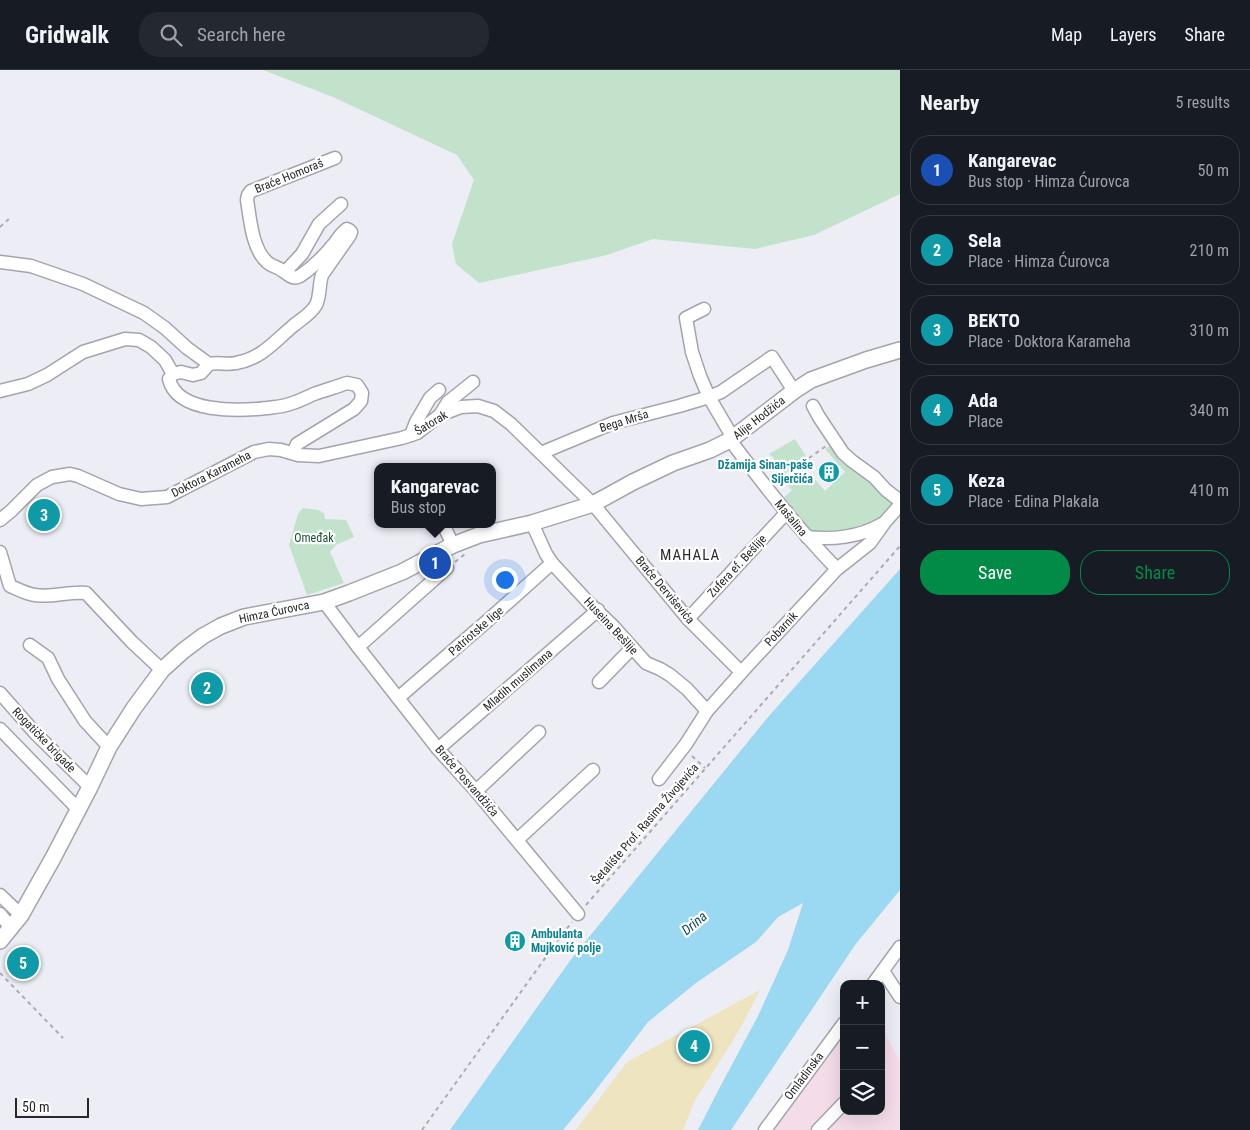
<!DOCTYPE html>
<meta charset="utf-8">
<style>
body{margin:0;font-family:"Roboto Condensed",sans-serif;background:#242831;color:#f1f3f6}
.controls{position:absolute;right:15px;bottom:15px;display:grid;overflow:hidden;border-radius:10px;box-shadow:0 5px 20px #0002}
.controls button{width:45px;height:45px;display:grid;place-items:center;padding:0;border:0;border-bottom:1px solid #363941;background:#171b24;color:#f1f3f6;font:25px sans-serif}
.scale{position:absolute;left:15px;bottom:12px;width:74px;box-sizing:border-box;padding-left:5px;border:2px solid #28282b;border-top:0;font-size:14px;line-height:18px;white-space:nowrap;color:#28282b;-webkit-text-stroke:4px #fff;paint-order:stroke}
.you{position:absolute;left:504px;top:509px;width:18px;height:18px;margin:-12px;border:4px solid #fff;border-radius:50%;background:#1a73e8;box-shadow:0 0 0 8px #1a73e833}
.badge{display:grid;place-items:center;width:32px;height:32px;border-radius:50%;background:#028a47;color:#fff;font-size:16px;font-weight:700}
.pin{position:absolute;translate:-50% -50%;border:2px solid #fff;box-shadow:0 1px 5px #0006}
.popup{position:absolute;left:374px;top:393px;width:122px;height:65px;box-sizing:border-box;display:grid;place-content:center;border-radius:10px;background:#171b24;filter:drop-shadow(0 1px 4px #0005);font-size:16px;white-space:nowrap;color:#9ea1a6}
.popup b{font-size:19px;color:#f1f3f6}
.popup::after{content:'';position:absolute;left:50%;top:100%;margin-left:-10px;border:10px solid transparent;border-top-color:#171b24}
.list{margin:0;padding:0;list-style:none}
h2{display:flex;justify-content:space-between;align-items:center;height:65px;margin:0;padding:0 20px;font-size:21px}
h2 small{font-size:16px;font-weight:400;color:#9ea1a6}
.list li{display:grid;grid-template-columns:32px 1fr auto;gap:15px;align-items:center;box-sizing:border-box;height:70px;margin:0 10px 10px;padding:0 10px;border:1px solid #363941;border-radius:20px}
.list b{display:block;font-size:19px;white-space:nowrap}
.list p{margin:0;font-size:16px;white-space:nowrap;color:#9ea1a6}
.list em{font-size:16px;font-style:normal;color:#9ea1a6}
.actions{display:flex;gap:10px;padding:15px 20px}
.actions a{flex:1;padding:11px 0;border:1px solid #028a47;border-radius:20px;text-align:center;font-size:18px;color:#028a47}
.actions .main{background:#028a47;color:#fff}
.icon{flex:none;width:28px;height:28px;fill:none;stroke:currentColor;stroke-width:2;stroke-linecap:round;stroke-linejoin:round}
.map{position:relative;flex:none;width:900px;height:1060px;overflow:hidden}
header{display:flex;align-items:center;gap:30px;box-sizing:border-box;height:70px;padding:0 25px;background:#171b24;border-bottom:1px solid #363941}
header strong{font-size:24px}
nav{display:flex;gap:28px;margin-inline-start:auto;font-size:18px}
.search{width:350px;height:45px;background:#242831;display:flex;align-items:center;gap:12px;box-sizing:border-box;padding:0 18px;border-radius:20px;color:#9ea1a6;font-size:19px}
main{display:flex}
aside{flex:1;background:#171b24}
.map>svg:first-child{display:block}
.industrial{fill:#f4dce8}
.green{fill:#c2e2cc}
.sand{fill:#eee4bf}
.water{fill:#9bd9f2}
.lines{fill:none;stroke-linecap:round;stroke-linejoin:round}
.minor-casing{stroke:#a3a5ac;stroke-width:15}
.major-casing{stroke:#a3a5ac;stroke-width:18}
.path{stroke:#abacb2;stroke-width:2;stroke-dasharray:4 4;stroke-linecap:butt}
.minor{stroke:#fff;stroke-width:12}
.major{stroke:#fff;stroke-width:15}
.labels{text-anchor:middle;dominant-baseline:central;stroke-width:4.5;stroke-linejoin:round;paint-order:stroke}
.street-label{font-size:12px;fill:#28282b;stroke:#fff}
.culture-label{font-size:12px;font-weight:bold;fill:#0d838f;stroke:#fff;text-anchor:end}
.park-label{font-size:12px;fill:#165333;stroke:#fff}
.water-label{font-size:14px;font-style:italic;fill:#164a5c;stroke:#fff}
.quarter-label{font-size:15px;letter-spacing:1px;fill:#2a2b31;stroke:#fff}
</style>
<header>
<strong>Gridwalk</strong>
<div class="search"><svg class="icon" aria-label="search" viewBox="0 0 24 24"><circle cx="10" cy="10" r="6"/><path d="M15 15l6 6"/></svg>Search here</div>
<nav><a>Map</a><a>Layers</a><a>Share</a></nav>
</header>
<main>
<div class="map">
<svg width="900" height="1060" viewBox="0 0 900 1060">
<rect width="100%" height="100%" fill="#ecedf5"/>
<path class="industrial" d="M881,957L900,991V1060H767L844,959V1041H881Z"/>
<g class="green">
<path d="M263,0H900V124L814,165L755,179L653,169L607,185L479,213L456,194L452,174L474,110L457,85L333,27Z"/>
<path d="M795,369L807,388L783,405L776,397L774,388L769,384Z"/>
<path d="M835,373L900,433L873,459L807,467L778,433L792,420L783,411L803,396L811,408L813,407L825,421L845,402L825,379Z"/>
<path d="M303,438L318,440L324,443L325,449L346,450L354,467L336,475L330,482L344,513L307,525L289,475L298,444Z"/>
</g>
<path class="sand" d="M760,920L740,959L694,1032L683,1060H576L627,992Z"/>
<path class="water" d="M900,499V820L855,875L731,1060H698L720,1017L758,946L788,880L803,833L778,847L756,872L696,913L648,952L592,1025L563,1060H450L572,888L768,647Z"/>
<g class="lines">
<g class="minor-casing">
<g id="minor">
<path d="M0,192L31,196L83,214L144,243L165,258L187,278L209,294L201,303L193,305L181,302L173,304L169,309C177,344 240,341 267,338C273,337 280,337 286,335C296,333 305,328 314,324C325,320 336,317 347,313L357,315L362,323L361,331L354,339L297,374L293,383"/>
<path d="M285,202L302,184L319,154L341,134"/>
<path d="M704,239L686,248L692,282L700,306L709,327L733,368"/>
<path d="M209,294C218,292 227,295 236,293C261,289 275,271 293,256C301,249 310,245 316,235C320,228 319,214 322,205L350,165L351,162L349,160L347,159C341,163 338,169 334,174C325,185 312,198 300,206C293,210 289,205 283,201C278,197 271,196 267,192C252,179 250,148 247,130L248,125L251,121L335,88"/>
<path d="M0,321L28,314L47,305L83,282L125,269L139,270L151,277L165,290L173,304"/>
<path d="M813,336L819,347L843,383L852,391L874,407L886,420L900,431"/>
<path d="M440,345L448,332L473,312"/>
<path d="M411,365L416,352L430,328L439,320"/>
<path d="M730,370C764,415 798,459 837,499"/>
<path d="M541,383L613,353L679,336L709,327L721,322L772,287L794,321"/>
<path d="M0,450L11,441L37,415L52,407L70,404L78,406L119,424L141,429L167,427L254,382L269,379L281,380L298,385L319,386L402,368L417,363L440,345L461,337L478,336L494,341L511,354L593,434L688,549L741,602"/>
<path d="M532,453L546,484L552,493L589,533L613,556L646,593L660,599L670,605L687,619L707,641"/>
<path d="M443,454L453,475"/>
<path d="M807,467C832,470 860,467 882,454"/>
<path d="M0,482L10,516C18,519 26,524 35,525C53,528 69,521 86,523L132,572L162,600"/>
<path d="M324,532L358,577L438,679L476,721L578,844"/>
<path d="M688,549L787,442"/>
<path d="M30,575L48,588L58,609L85,651L109,677"/>
<path d="M358,577L447,498"/>
<path d="M599,612L632,578"/>
<path d="M0,623L36,664L90,717"/>
<path d="M398,628L486,552L552,493"/>
<path d="M0,659L78,739"/>
<path d="M438,679L598,540"/>
<path d="M659,709L686,674L707,641L748,595L837,499L870,473L885,452L900,435"/>
<path d="M476,721L539,662"/>
<path d="M517,770L593,700"/>
<path d="M0,825L21,845"/>
<path d="M0,844L11,858"/>
<path d="M883,901L900,927"/>
<path d="M873,914L900,877"/>
<path d="M765,1060L844,953"/>
<path d="M818,1060L844,1033"/>
</g>
</g>
<g class="major-casing">
<path id="major" d="M0,871L21,845L53,788L90,717L109,677L134,638L162,600L183,581L203,566L221,556L244,547L324,532L349,523L402,502L453,475L479,465L532,453L593,434L633,412L673,393L710,380L730,370L794,321L811,310L866,290L900,280"/>
</g>
<g class="path">
<path d="M0,157L11,147"/>
<path d="M778,413L785,405L826,376"/>
<path d="M455,492L465,484"/>
<path d="M692,686L705,698"/>
<path d="M586,835L900,476"/>
<path d="M0,903L63,968"/>
<path d="M422,1060L556,873L572,852"/>
</g>
<use href="#minor" class="minor"/>
<use href="#major" class="major"/>
</g>
<defs>
<g id="building-disc" transform="scale(1.125)"><circle r="9.5" fill="#0f9aa8" stroke="#fff"/><path d="M-4-6H4V6H1V3H-1V6H-4ZM-2.5-4.3h1.7v1.8h-1.7ZM.8-4.3h1.7v1.8H.8ZM-2.5-1h1.7V.8h-1.7ZM.8-1h1.7V.8H.8Z" fill="#fff"/></g>
</defs>
<g fill-rule="evenodd">
<use href="#building-disc" x="829" y="402"/>
<use href="#building-disc" x="515" y="871"/>
</g>
<g class="labels">
<g class="street-label">
<text transform="translate(289 106) rotate(-22)">Braće Homoraš</text>
<text transform="translate(759 348) rotate(-38)">Alije Hodžića</text>
<text transform="translate(624 351) rotate(-17)">Bega Mrša</text>
<text transform="translate(431 353) rotate(-31)">Šatorak</text>
<text transform="translate(211 404) rotate(-27)">Doktora Karameha</text>
<text transform="translate(791 448) rotate(50)">Mašalina</text>
<text transform="translate(737 496) rotate(-47)">Zufera ef. Bešlije</text>
<text transform="translate(665 520) rotate(50)">Braće Derviševića</text>
<text transform="translate(274 542) rotate(-12)">Himza Ćurovca</text>
<text transform="translate(611 556) rotate(47)">Huseina Bešlije</text>
<text transform="translate(781 559) rotate(-47)">Pobarnik</text>
<text transform="translate(476 561) rotate(-41)">Patriotske lige</text>
<text transform="translate(518 610) rotate(-41)">Mladih muslimana</text>
<text transform="translate(44 670) rotate(46)">Rogatičke brigade</text>
<text transform="translate(467 711) rotate(49)">Braće Posvandžića</text>
<text transform="translate(645 754) rotate(-49)">Šetalište Prof. Rasima Živojevića</text>
<text transform="translate(804 1006) rotate(-53)">Omladinska</text>
</g>
<g class="culture-label">
<text x="813" y="395">Džamija Sinan-paše<tspan x="813" dy="14">Sijerčića</tspan></text>
<text x="531" y="864" text-anchor="start">Ambulanta<tspan x="531" dy="14">Mujković polje</tspan></text>
</g>
<g class="park-label">
<text x="314" y="468">Omeđak</text>
</g>
<g class="water-label">
<text transform="translate(694 853) rotate(-40)">Drina</text>
</g>
<g class="quarter-label">
<text x="690" y="485">MAHALA</text>
</g>
</g>
</svg>
<div class="controls">
<button>+</button>
<button>−</button>
<button><svg class="icon" aria-label="layers" viewBox="0 0 24 24"><path d="M12 4l9 5-9 5-9-5zM3 14l9 5 9-5"/></svg></button>
</div>
<div class="scale">50 m</div>
<div class="you"></div>
<div class="pin badge" style="left:435px;top:493px;background:#1a4fb4">1</div>
<div class="popup"><b>Kangarevac</b>Bus stop</div>
<div class="pin badge" style="left:207px;top:618px;background:#0f9aa8">2</div>
<div class="pin badge" style="left:44px;top:445px;background:#0f9aa8">3</div>
<div class="pin badge" style="left:694px;top:976px;background:#0f9aa8">4</div>
<div class="pin badge" style="left:23px;top:893px;background:#0f9aa8">5</div>
</div>
<aside>
<h2>Nearby<small>5 results</small></h2>
<ul class="list">
<li><span class="badge" style="background:#1a4fb4">1</span><div><b>Kangarevac</b><p>Bus stop · Himza Ćurovca</p></div><em>50 m</em></li>
<li><span class="badge" style="background:#0f9aa8">2</span><div><b>Sela</b><p>Place · Himza Ćurovca</p></div><em>210 m</em></li>
<li><span class="badge" style="background:#0f9aa8">3</span><div><b>BEKTO</b><p>Place · Doktora Karameha</p></div><em>310 m</em></li>
<li><span class="badge" style="background:#0f9aa8">4</span><div><b>Ada</b><p>Place</p></div><em>340 m</em></li>
<li><span class="badge" style="background:#0f9aa8">5</span><div><b>Keza</b><p>Place · Edina Plakala</p></div><em>410 m</em></li>
</ul>
<div class="actions"><a class="main">Save</a><a>Share</a></div>
</aside>
</main>
